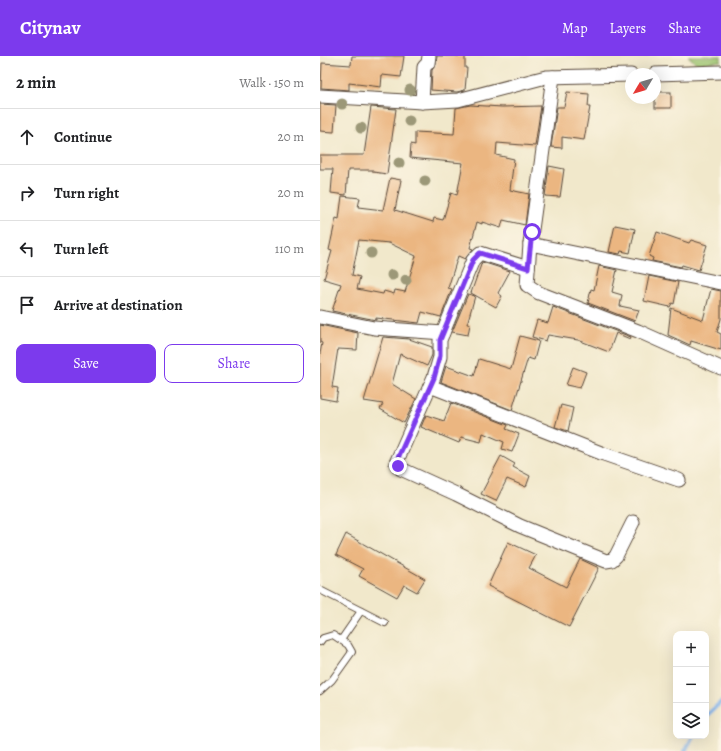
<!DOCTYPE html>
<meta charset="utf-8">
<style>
body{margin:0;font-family:Alegreya,serif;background:#f6f6f6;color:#202124}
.controls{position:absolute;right:12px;bottom:12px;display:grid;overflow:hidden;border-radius:8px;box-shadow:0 4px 16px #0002}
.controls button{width:36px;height:36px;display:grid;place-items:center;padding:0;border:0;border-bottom:1px solid #e0e0e0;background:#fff;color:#202124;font:20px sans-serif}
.compass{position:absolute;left:305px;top:12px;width:36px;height:36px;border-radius:50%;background:#fff;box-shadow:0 4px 16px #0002;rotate:232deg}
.stop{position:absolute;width:12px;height:12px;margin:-9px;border:3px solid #7c3aed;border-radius:50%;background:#fff}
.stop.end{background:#7c3aed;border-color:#fff;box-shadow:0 1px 4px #0008}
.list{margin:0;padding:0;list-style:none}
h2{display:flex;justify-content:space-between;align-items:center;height:52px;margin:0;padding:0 16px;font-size:17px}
h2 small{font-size:13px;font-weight:400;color:#757577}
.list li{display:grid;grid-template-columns:26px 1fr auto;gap:12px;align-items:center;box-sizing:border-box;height:56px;padding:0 16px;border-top:1px solid #e0e0e0}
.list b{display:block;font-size:15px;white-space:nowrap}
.list em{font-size:13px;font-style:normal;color:#757577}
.actions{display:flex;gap:8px;padding:12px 16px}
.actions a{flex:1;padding:9px 0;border:1px solid #7c3aed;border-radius:8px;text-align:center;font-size:14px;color:#7c3aed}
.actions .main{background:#7c3aed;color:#fff}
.icon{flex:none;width:22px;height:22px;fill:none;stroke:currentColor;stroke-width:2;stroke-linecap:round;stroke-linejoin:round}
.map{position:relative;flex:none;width:401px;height:695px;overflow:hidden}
header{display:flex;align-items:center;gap:24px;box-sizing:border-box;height:56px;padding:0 20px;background:#7c3aed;color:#fff}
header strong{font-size:19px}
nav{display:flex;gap:22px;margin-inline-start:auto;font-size:14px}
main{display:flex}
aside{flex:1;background:#fff}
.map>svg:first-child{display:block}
.green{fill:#99c16c;stroke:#6a7645}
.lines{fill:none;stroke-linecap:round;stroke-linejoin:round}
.stream{stroke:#80b4ee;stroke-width:4}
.building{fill:#ebb681;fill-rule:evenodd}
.service-casing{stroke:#564638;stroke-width:8}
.minor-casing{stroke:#564638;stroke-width:15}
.service{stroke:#fff;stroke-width:6}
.minor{stroke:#fff;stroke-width:13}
.tree{fill:#9c9878}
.route{stroke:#7c3aed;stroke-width:5}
</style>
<header>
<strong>Citynav</strong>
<nav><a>Map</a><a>Layers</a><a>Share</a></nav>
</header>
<main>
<aside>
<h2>2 min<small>Walk · 150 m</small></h2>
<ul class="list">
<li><svg class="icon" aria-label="ahead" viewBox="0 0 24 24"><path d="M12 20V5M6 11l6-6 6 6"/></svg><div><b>Continue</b></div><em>20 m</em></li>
<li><svg class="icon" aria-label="right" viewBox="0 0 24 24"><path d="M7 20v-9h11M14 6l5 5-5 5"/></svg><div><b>Turn right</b></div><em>20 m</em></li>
<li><svg class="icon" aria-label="left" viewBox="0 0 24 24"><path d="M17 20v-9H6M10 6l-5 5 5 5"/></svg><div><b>Turn left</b></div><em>110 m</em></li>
<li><svg class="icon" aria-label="arrive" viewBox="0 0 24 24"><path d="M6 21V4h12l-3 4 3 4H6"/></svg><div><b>Arrive at destination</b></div></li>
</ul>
<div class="actions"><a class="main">Save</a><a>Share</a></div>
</aside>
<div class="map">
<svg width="401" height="695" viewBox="0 0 401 695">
<rect width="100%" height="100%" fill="#fcf5e5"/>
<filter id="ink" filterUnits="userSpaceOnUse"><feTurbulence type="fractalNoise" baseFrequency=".025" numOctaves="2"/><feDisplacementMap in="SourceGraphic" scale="8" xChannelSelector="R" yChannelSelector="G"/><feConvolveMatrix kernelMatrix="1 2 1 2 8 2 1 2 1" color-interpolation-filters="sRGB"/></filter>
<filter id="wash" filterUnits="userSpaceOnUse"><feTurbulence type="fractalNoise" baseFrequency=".012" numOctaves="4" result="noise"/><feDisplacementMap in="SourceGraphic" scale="16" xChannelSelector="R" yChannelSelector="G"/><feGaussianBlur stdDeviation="0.9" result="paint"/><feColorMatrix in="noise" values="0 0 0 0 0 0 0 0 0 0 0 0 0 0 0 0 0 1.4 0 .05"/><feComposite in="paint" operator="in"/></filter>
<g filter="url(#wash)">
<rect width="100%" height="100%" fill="#f1e8cb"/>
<path class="green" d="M368,0H401V5L377,8Z"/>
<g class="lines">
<g class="stream">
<path d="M386,660L401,646"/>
<path d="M365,695L373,680"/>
</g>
</g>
<g id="blocks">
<g class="building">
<path d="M32,0H84L81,21L62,19L61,31L29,27V34L1,32L2,7L31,9Z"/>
<path d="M117,0H145V12H147L145,34L137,36L111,34L112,14L116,9Z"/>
<path d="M247,36L269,38L268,51H270L264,84L242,81V92L231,91L237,51H244Z"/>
<rect x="335" y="36" width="16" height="16"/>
<path d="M0,48L16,49L14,76L0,75Z"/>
<path d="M150,49L182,51L221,50L215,90L177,87L176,99L194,103L190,134L209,138L205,169L183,164L181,172L162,166V168L157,166L150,192L153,193L145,203L138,200L128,232L132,233L121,261L102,256L99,267L56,262V264L12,255L21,228L4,223L12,195L9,194L16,162L19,163L22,140L40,142L38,151L63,154L70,122L81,124L75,154L113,166L114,162L123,164L131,137L137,139L143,107L90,102L91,88L95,89V76L134,78L136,52ZM39,184L69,187L96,200L85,236L75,234L74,238L64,235L63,238L37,233L40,221L32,219Z"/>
<path d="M51,51L76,53L67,118L53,116V114H28L26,139L11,137L13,113H0V99H44Z"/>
<path d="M229,110L244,113L240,141L225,140Z"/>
<path d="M295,169L315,173L310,197L301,195L300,198L289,196Z"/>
<path d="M337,176L369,187L371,184L387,189L379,214L362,209L361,211L332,205L333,202L329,200Z"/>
<path d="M162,206L190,215L178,237L182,240L176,251L151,237Z"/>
<path d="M279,210L297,214L292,236L302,239L300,250L319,254L315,265L268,247L271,233L274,234Z"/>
<path d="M329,220L358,226L354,248L352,247L350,251L324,245Z"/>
<path d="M391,233L401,235V263L397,276L401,278V294L371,285L370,289L348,279L351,252L383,264Z"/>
<path d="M148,238L155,240L147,268H150L148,279L132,276Z"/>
<path d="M233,251L311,281L310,283L296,277L289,296L258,284L228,279L226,285L212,281L217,264L228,267Z"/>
<path d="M0,269L38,277L37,294L18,293L12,331L18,332L16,345L0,342V298L2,287L0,286Z"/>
<path d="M200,280L219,285L214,304L208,302L192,354L121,326L126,310L154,320L159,303L191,313Z"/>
<path d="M63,281L89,283L112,291V299L107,310L80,298L72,328L96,343L84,367L60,353L63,348L44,345Z"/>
<path d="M253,311L266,316L260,332L246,329Z"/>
<path d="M131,347L188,369L186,373L199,378L192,396L182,393L184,386L163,377L161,386L141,381L139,387L101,371L106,359L124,365Z"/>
<path d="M241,349L253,352L248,375L235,371Z"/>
<path d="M181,400L195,408L193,411L210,420L206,431L187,423L176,445L161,438Z"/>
<path d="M26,478L105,523L97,536L84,529L77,541L39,520L43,513L16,499Z"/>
<path d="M188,486L216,499L209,512L246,531L260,503L279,512L249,571L168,530Z"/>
</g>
</g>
</g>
<g filter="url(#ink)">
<use href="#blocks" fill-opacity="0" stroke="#564638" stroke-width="1"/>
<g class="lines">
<g class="service-casing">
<g id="service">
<path d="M0,534L65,567"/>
<path d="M21,584L41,555"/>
<path d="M0,586L3,582L13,579L28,589L32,596L12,624L0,635"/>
</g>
</g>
<g class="minor-casing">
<g id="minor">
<path d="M335,18L401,16"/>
<path d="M233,21L210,188L207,229L219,237L318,275L401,312"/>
<path d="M0,40L102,46L138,44L226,21L311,19"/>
<path d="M102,46L104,11L108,7L109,0"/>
<path d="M210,188L401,227"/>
<path d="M208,212L160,197L153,204L120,284V301L114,321L76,407L81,413L136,438L200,470L286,505L292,504L296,500L313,466"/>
<path d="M0,261L54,272L123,277"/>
<path d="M110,330L281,397L359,424"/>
</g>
</g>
<use href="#service" class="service"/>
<use href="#minor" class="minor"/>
</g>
<g class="tree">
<circle cx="90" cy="34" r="5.5"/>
<circle cx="22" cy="48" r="5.5"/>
<circle cx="89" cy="65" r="5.5"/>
<circle cx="41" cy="72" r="5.5"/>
<circle cx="79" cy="107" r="5.5"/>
<circle cx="105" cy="125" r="5.5"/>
<circle cx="51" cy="197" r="5.5"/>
<circle cx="72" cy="219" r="5.5"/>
<circle cx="86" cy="224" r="5.5"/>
</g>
</g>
<g class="lines" filter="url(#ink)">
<path class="route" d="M78,410L77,404L114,322L120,300V284L153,204L160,197L208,212L212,176"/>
</g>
</svg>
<div class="controls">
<button>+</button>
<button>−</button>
<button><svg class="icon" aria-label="layers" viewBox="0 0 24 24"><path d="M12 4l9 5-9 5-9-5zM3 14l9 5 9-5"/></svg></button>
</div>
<svg class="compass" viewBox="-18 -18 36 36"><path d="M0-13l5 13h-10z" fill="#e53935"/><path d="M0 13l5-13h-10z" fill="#757577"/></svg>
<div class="stop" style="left:212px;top:176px"></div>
<div class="stop end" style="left:78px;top:410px"></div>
</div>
</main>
